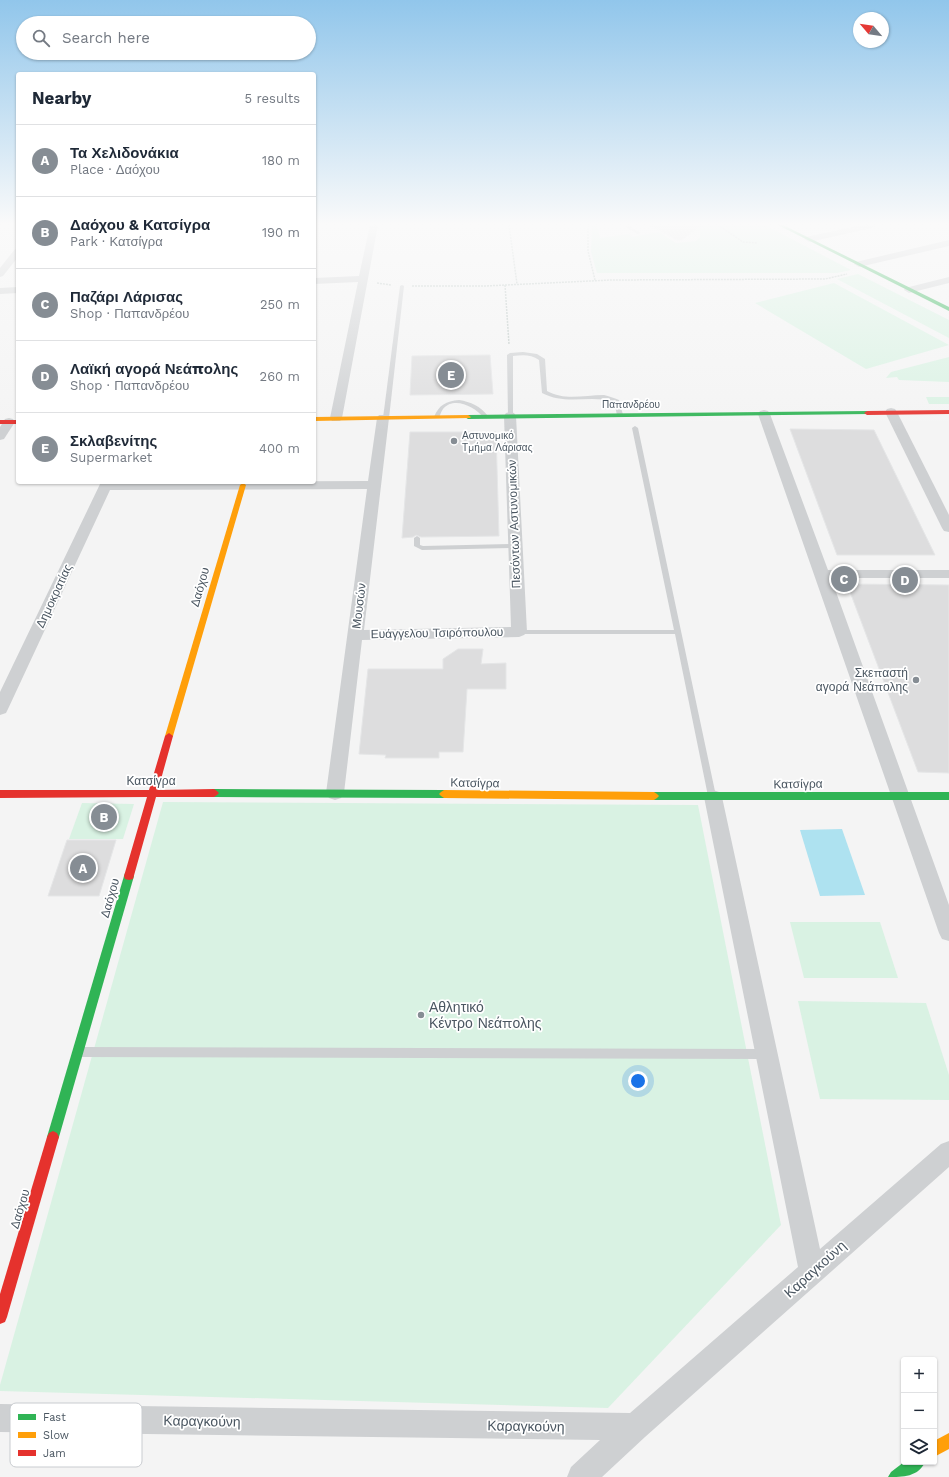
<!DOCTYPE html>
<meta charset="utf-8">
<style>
body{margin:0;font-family:"Work Sans",sans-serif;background:#f6f6f7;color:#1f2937}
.controls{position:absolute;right:12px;bottom:12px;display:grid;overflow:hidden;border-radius:4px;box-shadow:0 1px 3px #0004}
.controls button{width:36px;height:36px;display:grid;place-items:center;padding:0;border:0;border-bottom:1px solid #e0e1e3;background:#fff;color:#1f2937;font:20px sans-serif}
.compass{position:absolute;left:853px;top:12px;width:36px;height:36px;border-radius:50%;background:#fff;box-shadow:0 1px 3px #0004;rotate:299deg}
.you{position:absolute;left:638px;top:1081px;width:14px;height:14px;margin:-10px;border:3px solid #fff;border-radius:50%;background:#1a73e8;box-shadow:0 0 0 6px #1a73e833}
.badge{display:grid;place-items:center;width:26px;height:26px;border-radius:50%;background:#868d94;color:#fff;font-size:13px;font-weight:700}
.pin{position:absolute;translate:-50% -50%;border:2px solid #fff;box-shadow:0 1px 4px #0006}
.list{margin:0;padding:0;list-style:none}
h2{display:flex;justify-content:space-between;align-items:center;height:52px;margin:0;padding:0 16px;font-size:17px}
h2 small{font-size:13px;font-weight:400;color:#747a83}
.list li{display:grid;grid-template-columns:26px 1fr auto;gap:12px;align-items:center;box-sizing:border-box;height:72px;padding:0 16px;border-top:1px solid #e0e1e3}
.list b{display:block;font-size:15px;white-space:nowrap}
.list p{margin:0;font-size:13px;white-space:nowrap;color:#747a83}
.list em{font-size:13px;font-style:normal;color:#747a83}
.icon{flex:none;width:22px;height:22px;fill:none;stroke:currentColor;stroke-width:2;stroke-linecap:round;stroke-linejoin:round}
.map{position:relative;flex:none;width:949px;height:1477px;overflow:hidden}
.search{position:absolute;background:#fff;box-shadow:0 1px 3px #0004;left:16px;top:16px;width:300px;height:44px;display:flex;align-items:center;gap:10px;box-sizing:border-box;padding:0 14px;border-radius:22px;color:#747a83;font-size:15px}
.panel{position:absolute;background:#fff;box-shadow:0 1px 3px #0004;left:16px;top:72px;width:300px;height:412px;border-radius:4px}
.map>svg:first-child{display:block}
.green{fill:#d9f2e3}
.water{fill:#aee2f0}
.building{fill:#ddddde;stroke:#e5e6e7}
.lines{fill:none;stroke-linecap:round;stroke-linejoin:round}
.path{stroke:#bcc7c4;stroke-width:1.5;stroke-dasharray:2 1;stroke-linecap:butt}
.lane{fill:#ced0d2;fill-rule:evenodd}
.street{fill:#ced0d2;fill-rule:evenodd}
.fast{fill:#30b455;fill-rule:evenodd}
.slow{fill:#ff9f0a;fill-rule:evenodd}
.jam{fill:#e5322d;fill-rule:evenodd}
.poi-dot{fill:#868d94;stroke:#fff;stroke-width:1.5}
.labels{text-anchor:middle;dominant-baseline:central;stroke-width:3.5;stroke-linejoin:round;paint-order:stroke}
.far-street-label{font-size:10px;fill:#4a5661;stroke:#fff}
.far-poi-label{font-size:10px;fill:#4a5661;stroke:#fff;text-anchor:start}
.street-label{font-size:12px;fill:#4a5661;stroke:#fff}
.poi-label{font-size:12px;fill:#4a5661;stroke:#fff;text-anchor:end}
.near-poi-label{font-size:14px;fill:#4a5661;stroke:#fff;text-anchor:start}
.near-street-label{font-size:14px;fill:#4a5661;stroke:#fff}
.key{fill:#fff;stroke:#c9ccd0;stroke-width:1}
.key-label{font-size:11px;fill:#4a5661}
</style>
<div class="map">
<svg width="949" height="1477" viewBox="0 0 949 1477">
<rect width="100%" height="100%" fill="#f4f4f4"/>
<g class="green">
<path d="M592,225H597L600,238L629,234L632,237L659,232L676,243L696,241L700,237V231L690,225H765L851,270L837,273H597L591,252Z"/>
<path d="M858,274L949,320V338L837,279Z"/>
<path d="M834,283L949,345L866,369L755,303Z"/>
<path d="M949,357V382L899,380L897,377L886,378L891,372Z"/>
<path d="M926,397H949V404H929Z"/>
<path d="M163,802L698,805L781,1225L608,1408L0,1391V1385Z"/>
<path d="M82,803L134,804L123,839H69Z"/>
<path d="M790,922H880L898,978H804Z"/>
<path d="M798,1001L926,1003L949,1075V1100L820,1099Z"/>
</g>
<path class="water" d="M842,829L865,895L820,896L800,830Z"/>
<g class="building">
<path d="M647,224H703L682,240H677Z"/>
<path d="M490,355L493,394L410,395L412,356Z"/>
<path d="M790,429L874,430L935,555H837Z"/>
<path d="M410,432H496L499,536L421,537L416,535L413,537L402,538Z"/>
<path d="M847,584L949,585V773L918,772Z"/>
<path d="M458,649H483L481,664L506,663V689H467L463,752H439V758H385L386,755L359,754L368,669H443V659Z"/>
<path d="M67,840H116L99,896H48Z"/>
</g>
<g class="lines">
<g class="path">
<path d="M509,225L517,284"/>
<path d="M588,225V251L595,280"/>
<path d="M718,225L743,242L757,243"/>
<path d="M377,283L391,285"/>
<path d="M505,285L509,344"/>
<path d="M412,286H485L611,280L825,279L847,274"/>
</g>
<g class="lane">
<path d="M623,225H627L641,233L637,234Z"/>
<path d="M402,285L404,286L389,418L386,420L383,418L400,286Z"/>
<path d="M523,352L537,354L545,359L547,391C565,401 584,395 604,395C609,396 614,398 619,400L623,415L620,417L617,415L614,402C590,394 567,406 542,393L539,360C531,354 522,355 513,356V416L508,417L507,355L510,353Z"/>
<path d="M459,400C471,402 480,406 488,416L483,417C475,407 454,396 443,409C441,412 440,415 439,418H435L434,417C439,405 446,401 459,400Z"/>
<path d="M635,426L638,428L716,796L715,798H709L708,796L675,634H519L515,632L519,630H674L632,428Z"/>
<path d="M417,536L420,538V545L423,546L515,544L518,546L515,548L422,550L414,546V538Z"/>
<path d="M81,1047L765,1049L769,1051L770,1054L769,1057L765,1059L81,1057L77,1055L76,1052L77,1049Z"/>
</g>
<g class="street">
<path d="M370,225H378L342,418L340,421H332L330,418L358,282L314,284V278L359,276Z"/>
<path d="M862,225H876L872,228L809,242L804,239L806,237Z"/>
<path d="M949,240V246L859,267L854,264L856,262Z"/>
<path d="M18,248V257L3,276L0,277V268L15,249Z"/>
<path d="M949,277V283L909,293L904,290L905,288Z"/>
<path d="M18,287V293L0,294V288Z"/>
<path d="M891,408L895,409L897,412L949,515V532L944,531L942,528L885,412L887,409Z"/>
<path d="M764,410L768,411L770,414L828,570H949V578H831L949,905V941L942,939L939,933L758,414L760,411Z"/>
<path d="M510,412L514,413L516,416L527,632L524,635L519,637L362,640L344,793L341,798L335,800L329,798L326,793L367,489L110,490L8,709L6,713L0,715V692L101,482L368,481L377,418L379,415H387L389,418L364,630L511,627L504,416L506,413Z"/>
<path d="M9,418L13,419L15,422L4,439L0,440V427L5,419Z"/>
<path d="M713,790L719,792L722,797L820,1249L941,1144L949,1141V1167L645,1437L602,1477H567L571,1467L600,1440L0,1432V1404L630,1413L798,1267L704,797L707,792Z"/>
</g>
<g class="fast">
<path d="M778,225H783L949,307V311Z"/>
<path d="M867,411L869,412V414L468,419L465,417L468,415Z"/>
<path d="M214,789L444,790L447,792L449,794L447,796L444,798L214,797L211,795L209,793L211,791Z"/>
<path d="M654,792H949V800H654L651,798L649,796L651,794Z"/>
<path d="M129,872L133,873L134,876L59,1137L57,1141L53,1143L49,1141L47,1137L124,876L125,873Z"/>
<path d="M904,1462H925C918,1477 903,1477 888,1477L891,1472Z"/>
</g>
<g class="slow">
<path d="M468,415L471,417L470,418L314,421V417Z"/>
<path d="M243,483L246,485L173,736L169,739L166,738L165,736L240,485Z"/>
<path d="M444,790L654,792L657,794L659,796L657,798L654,800L444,798L441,796L439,794L441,792Z"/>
<path d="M949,1433V1449L934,1457V1441Z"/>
</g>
<g class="jam">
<path d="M949,410V414L867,415L864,413L867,411Z"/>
<rect x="0" y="420" width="18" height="4"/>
<path d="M169,733L173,736L158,790L214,789L217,791L219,793L217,795L214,797H156L133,879L129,880L125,879L124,876L147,797L0,798V790H149L165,736Z"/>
<path d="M53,1131L57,1133L59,1137L7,1317L5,1322L0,1324V1294L47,1137L49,1133Z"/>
</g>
</g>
<linearGradient id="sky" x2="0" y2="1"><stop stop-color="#91c6eb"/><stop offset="0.52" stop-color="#fafafa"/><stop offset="1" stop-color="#fafafa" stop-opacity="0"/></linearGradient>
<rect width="949" height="431" fill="url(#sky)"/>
<g class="poi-dot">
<circle cx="454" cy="441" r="4"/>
<circle cx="916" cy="680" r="4"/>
<circle cx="421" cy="1015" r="4"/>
</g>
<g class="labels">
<g class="far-street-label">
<text x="631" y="404">Παπανδρέου</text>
</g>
<g class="far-poi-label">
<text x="462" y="435">Αστυνομικό<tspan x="462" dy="12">Τμήμα Λάρισας</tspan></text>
</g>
<g class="street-label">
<text transform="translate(514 524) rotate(-92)">Πεσόντων Αστυνομικών</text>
<text transform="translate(200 587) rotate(-74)">Δαόχου</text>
<text transform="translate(54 596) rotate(-65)">Δημοκρατίας</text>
<text transform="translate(359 606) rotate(-83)">Μουσών</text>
<text transform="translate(437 633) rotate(-1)">Ευάγγελου Τσιρόπουλου</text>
<text x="151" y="781">Κατσίγρα</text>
<text transform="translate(475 783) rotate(1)">Κατσίγρα</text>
<text transform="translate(798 784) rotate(-1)">Κατσίγρα</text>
<text transform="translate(110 898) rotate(-74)">Δαόχου</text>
<text transform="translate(20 1209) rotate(-73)">Δαόχου</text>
</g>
<g class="poi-label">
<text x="908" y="673">Σκεπαστή<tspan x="908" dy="14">αγορά Νεάπολης</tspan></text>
</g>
<g class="near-poi-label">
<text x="429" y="1007">Αθλητικό<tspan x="429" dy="16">Κέντρο Νεάπολης</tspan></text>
</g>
<g class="near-street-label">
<text transform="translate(815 1269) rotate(-42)">Καραγκούνη</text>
<text transform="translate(202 1421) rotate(1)">Καραγκούνη</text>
<text transform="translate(526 1426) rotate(1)">Καραγκούνη</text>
</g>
</g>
<rect x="10" y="1403" width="132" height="64" rx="6" class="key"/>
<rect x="18" y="1414" width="18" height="6" fill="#30b455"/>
<rect x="18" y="1432" width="18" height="6" fill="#ff9f0a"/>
<rect x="18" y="1450" width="18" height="6" fill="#e5322d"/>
<g class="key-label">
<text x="43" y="1421">Fast</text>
<text x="43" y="1439">Slow</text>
<text x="43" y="1457">Jam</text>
</g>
</svg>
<div class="controls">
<button>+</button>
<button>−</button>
<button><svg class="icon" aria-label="layers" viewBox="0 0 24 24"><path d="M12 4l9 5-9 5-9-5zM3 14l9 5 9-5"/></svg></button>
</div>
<svg class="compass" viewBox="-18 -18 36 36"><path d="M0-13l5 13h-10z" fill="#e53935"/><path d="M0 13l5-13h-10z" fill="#747a83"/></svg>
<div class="you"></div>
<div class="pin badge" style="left:83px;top:868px">A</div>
<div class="pin badge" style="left:104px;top:817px">B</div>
<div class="pin badge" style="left:844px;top:579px">C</div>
<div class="pin badge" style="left:905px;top:580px">D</div>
<div class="pin badge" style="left:451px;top:375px">E</div>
<div class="search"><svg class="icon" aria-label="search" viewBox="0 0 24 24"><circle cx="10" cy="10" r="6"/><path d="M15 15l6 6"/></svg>Search here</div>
<section class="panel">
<h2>Nearby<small>5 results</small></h2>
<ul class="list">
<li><span class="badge">A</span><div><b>Τα Χελιδονάκια</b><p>Place · Δαόχου</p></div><em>180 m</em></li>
<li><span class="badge">B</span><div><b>Δαόχου &amp; Κατσίγρα</b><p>Park · Κατσίγρα</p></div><em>190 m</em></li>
<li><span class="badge">C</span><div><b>Παζάρι Λάρισας</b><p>Shop · Παπανδρέου</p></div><em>250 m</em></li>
<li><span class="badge">D</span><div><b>Λαϊκή αγορά Νεάπολης</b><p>Shop · Παπανδρέου</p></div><em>260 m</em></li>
<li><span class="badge">E</span><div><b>Σκλαβενίτης</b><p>Supermarket</p></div><em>400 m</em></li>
</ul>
</section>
</div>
